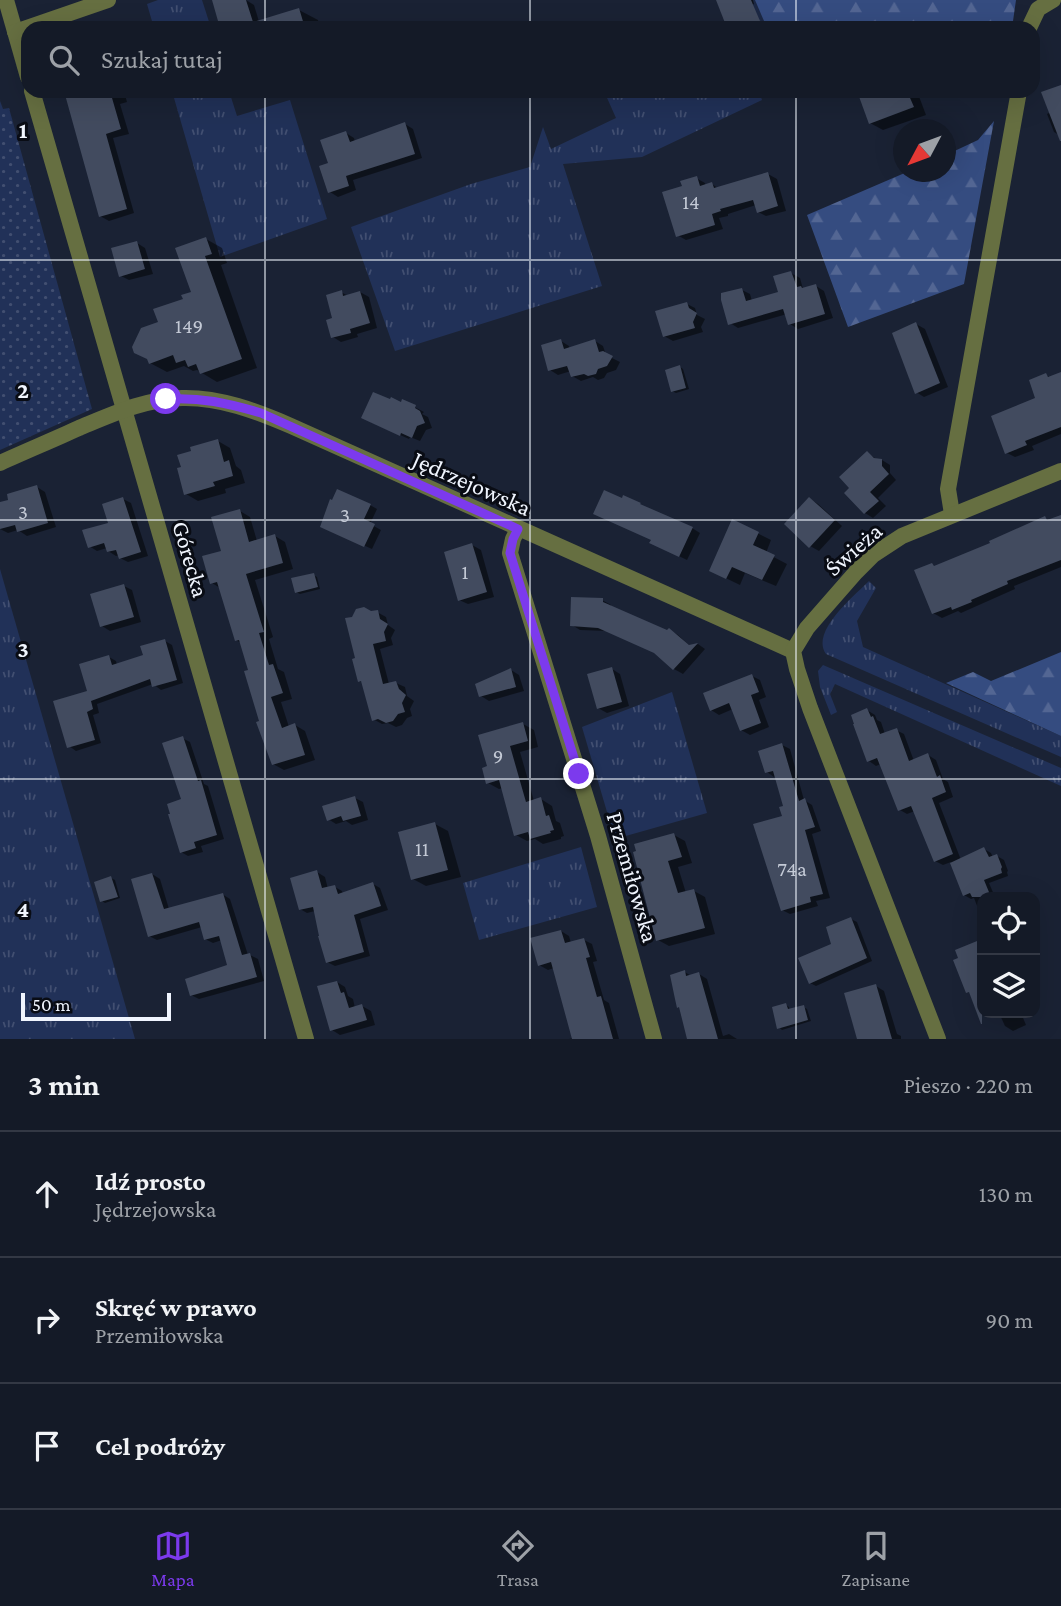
<!DOCTYPE html>
<html lang="pl">
<meta charset="utf-8">
<style>
body{margin:0;font-family:"Crimson Pro",serif;background:#1d232f;color:#f1f3f6}
.controls{position:absolute;right:21px;bottom:21px;display:grid;overflow:hidden;border-radius:14px;box-shadow:0 7px 28px #0002}
.controls button{width:63px;height:63px;display:grid;place-items:center;padding:0;border:0;border-bottom:2px solid #333844;background:#141a27;color:#f1f3f6;font:35px sans-serif}
.compass{position:absolute;left:893px;top:119px;width:63px;height:63px;border-radius:50%;background:#141a27;box-shadow:0 7px 28px #0002;rotate:229deg}
.scale{position:absolute;left:21px;bottom:18px;width:150px;box-sizing:border-box;padding-left:7px;border:4px solid #f0f5fe;border-top:0;font-size:19px;line-height:24px;white-space:nowrap;color:#f0f5fe;-webkit-text-stroke:5px #090c14;paint-order:stroke}
.stop{position:absolute;width:21px;height:21px;margin:-16px;border:5px solid #7c3aed;border-radius:50%;background:#fff}
.stop.end{background:#7c3aed;border-color:#fff;box-shadow:0 2px 7px #0008}
.list{margin:0;padding:0;list-style:none}
h2{display:flex;justify-content:space-between;align-items:center;height:91px;margin:0;padding:0 28px;font-size:30px}
h2 small{font-size:23px;font-weight:400;color:#9da1a7}
.list li{display:grid;grid-template-columns:46px 1fr auto;gap:21px;align-items:center;box-sizing:border-box;height:126px;padding:0 28px;border-top:2px solid #333844}
.list b{display:block;font-size:26px;white-space:nowrap}
.list p{margin:0;font-size:23px;white-space:nowrap;color:#9da1a7}
.list em{font-size:23px;font-style:normal;color:#9da1a7}
.icon{flex:none;width:38px;height:38px;fill:none;stroke:currentColor;stroke-width:2;stroke-linecap:round;stroke-linejoin:round}
.map{position:relative;flex:none;width:1061px;height:1039px;overflow:hidden}
.search{position:absolute;background:#141a27;box-shadow:0 7px 28px #0002;left:21px;right:21px;top:21px;height:77px;display:flex;align-items:center;gap:18px;box-sizing:border-box;padding:0 24px;border-radius:21px;color:#9da1a7;font-size:26px}
.sheet{height:469px;background:#141a27}
nav{display:flex;justify-content:space-around;align-items:center;box-sizing:border-box;height:98px;border-top:2px solid #333844;background:#141a27;font-size:19px;color:#9da1a7}
nav a{display:grid;justify-items:center;gap:4px}
nav .on{color:#7c3aed}
.map>svg:first-child{display:block}
.grass{fill:url(#grass-tufts)}
.forest{fill:url(#forest-firs)}
.garden{fill:url(#garden-dots)}
.shadow{fill:#0007}
.building{fill:#424b5f}
.lines{fill:none;stroke-linecap:round;stroke-linejoin:round}
.street{stroke:#666f41;stroke-width:16}
.route{stroke:#7c3aed;stroke-width:9}
.grid{fill:none;stroke:#f0f5fe;stroke-width:2;stroke-opacity:0.55}
.labels{text-anchor:middle;dominant-baseline:central;stroke-width:6;stroke-linejoin:round;paint-order:stroke}
.number-label{font-size:21px;fill:#c4cad6}
.street-label{font-size:24px;fill:#f0f5fe;stroke:#090c14}
.grid-label{font-size:23px;text-anchor:middle;font-weight:bold;fill:#f0f5fe;stroke:#090c14;stroke-width:6;stroke-linejoin:round;paint-order:stroke}
</style>
<div class="map">
<svg width="1061" height="1039" viewBox="0 0 1061 1039">
<defs>
<pattern id="grass-tufts" width="24" height="20" patternUnits="userSpaceOnUse" patternTransform="scale(1.75)"><rect width="24" height="20" fill="#213158"/><path d="M3 7l-1-3M5 7V3M7 7l1-3M15 17l-1-3M17 17v-4M19 17l1-3" fill="none" stroke="#424f71"/></pattern>
<pattern id="forest-firs" width="22" height="20" patternUnits="userSpaceOnUse" patternTransform="scale(1.75)"><rect width="22" height="20" fill="#354c80"/><path d="M5 1l3.5 6h-7zM16 11l3.5 6h-7z" fill="#536693"/></pattern>
<pattern id="garden-dots" width="8" height="8" patternUnits="userSpaceOnUse" patternTransform="scale(1.75)"><rect width="8" height="8" fill="#213158"/><path d="M2 2h.1M6 6h.1" fill="none" stroke="#424f71" stroke-width="1.8" stroke-linecap="round"/></pattern>
</defs>
<rect width="100%" height="100%" fill="#1a2234"/>
<g class="grass">
<path d="M158,0H202L211,28H154L147,4Z"/>
<path d="M172,91H229L237,116L290,100L327,219L220,257Z"/>
<path d="M604,91H759L762,100L642,157L563,164L602,286L395,351L351,227L471,184L530,167L543,127L551,149L616,118Z"/>
<path d="M0,569L135,1039H0Z"/>
<path d="M869,581L876,588L857,621L863,647L1061,736V757L826,654C810,632 854,596 869,581Z"/>
<path d="M823,665L1061,768V786L835,684L830,694L837,712L831,715L820,687L818,671Z"/>
<path d="M672,692L707,813L615,839L582,727Z"/>
<path d="M581,847L597,907L479,940L463,883Z"/>
</g>
<g class="forest">
<path d="M753,0H1016L1012,28H752L745,8L754,4Z"/>
<path d="M994,121L964,284L848,327L807,215L907,172H946V155L978,140Z"/>
<path d="M1061,652V736L946,683L973,672L991,681Z"/>
</g>
<path class="garden" d="M0,101L3,109L9,108L92,409L0,450Z"/>
<g class="shadow">
<path d="M213,0H246L254,5L261,28H222Z"/>
<path d="M718,0H755L767,28L781,23L784,25L786,28H728Z"/>
<path d="M299,10L318,20L320,28H278Z"/>
<path d="M1061,87V136L1054,132L1047,114L1051,112Z"/>
<path d="M66,91H124L127,102L120,104L129,134L113,138L134,213L109,221L100,216Z"/>
<path d="M858,91H917L926,115L883,130L870,123Z"/>
<path d="M405,124L413,129L422,158L353,180L356,190L338,197L330,192V164L346,133L354,138L355,142Z"/>
<path d="M768,174L777,179L786,211L766,216L758,212L756,205L728,214V216L719,218L723,229L686,240L677,235L684,187L696,178L705,183L706,186L712,184L719,189Z"/>
<path d="M206,239L222,248L227,263L221,265L257,368L217,382L197,370L193,371L184,366L167,372L150,363L160,323L193,293Z"/>
<path d="M137,243L145,248L153,274L129,280L121,276Z"/>
<path d="M791,273L800,278L803,289L816,286L824,291L833,318L798,329L790,324L787,314L738,328L730,323L742,290L750,294L752,301L780,293Z"/>
<path d="M341,292L348,296L360,292L369,297L377,328L357,334L358,337L341,342L333,337L335,319Z"/>
<path d="M687,304L695,308L697,315L705,319L701,327L703,332L673,341L664,336Z"/>
<path d="M916,324L925,329L948,387L924,397L916,392Z"/>
<path d="M561,341L569,346L570,349L595,341L603,346L606,355L620,362L616,370L607,373L604,378L598,380L593,377L581,381L572,376L571,371L558,375L550,370Z"/>
<path d="M680,367L683,369L689,389L676,393L672,391Z"/>
<path d="M1061,374V434L1032,446L1034,450L1015,457L1007,453L1038,399L1046,375L1051,378Z"/>
<path d="M403,401L424,412L422,414L428,417L432,428L426,430L420,441L410,437L409,439L371,422L402,404Z"/>
<path d="M218,441L230,448L236,466L241,470L245,483L225,489L226,493L198,501L186,494L183,468Z"/>
<path d="M867,453L878,460H882L890,465V473L896,480L878,498L886,506L873,518L865,513Z"/>
<path d="M37,487L45,492L56,527L27,536L18,530L8,533L0,529V504Z"/>
<path d="M123,499L131,503L148,556L128,562L120,558L119,555L116,556L108,551L107,548L97,551L89,546L110,524Z"/>
<path d="M810,499L818,504L842,526L819,551L810,546Z"/>
<path d="M370,505L377,509L370,524L381,530L372,549L329,530Z"/>
<path d="M240,511L250,517L257,541L275,536L285,542L293,569L255,580L273,637L269,639L278,669L284,672L292,699L281,702L289,727L295,725L305,731L315,760L284,770L273,764L261,722L251,672L241,643L236,640L220,588L212,583Z"/>
<path d="M1061,516V567L1014,586L1015,589L961,613L958,611L942,618L933,613L932,565L936,567L992,544L1045,518L1049,521Z"/>
<path d="M733,521L771,540L766,553L787,564L776,586L745,573L740,585L711,571Z"/>
<path d="M692,528L700,533L687,560L660,547L652,540Z"/>
<path d="M472,545L481,550L494,597L468,604L459,600Z"/>
<path d="M313,575L317,577L320,589L300,594L296,592Z"/>
<path d="M124,586L132,590L141,622L110,631L102,626Z"/>
<path d="M602,600L611,605V608L668,633L670,630L678,635L691,647L698,644L705,649L683,674L674,669L658,654L608,631L580,630L572,625Z"/>
<path d="M377,612L386,617L388,625L395,630L391,638L393,645L380,649L389,684L396,683L405,687L407,696L414,701L410,709L412,716L407,718L402,725L396,727L388,723L382,724L373,719L364,683L360,681L371,613Z"/>
<path d="M165,641L172,645L183,683L161,690L153,684L97,704L99,713L93,715L101,743L76,751L69,746L89,692L109,657L116,661L117,665L145,656Z"/>
<path d="M612,669L620,674L629,706L607,713L598,708Z"/>
<path d="M511,670L519,675L524,691L489,701L481,696Z"/>
<path d="M752,676L760,680L766,697L759,700L769,727L750,735L741,730L733,709L719,715L711,710Z"/>
<path d="M867,710L875,715L877,720L881,722L885,734L896,730L904,734L914,761L928,755L936,760L943,779L948,782L953,797L939,803L961,860L984,849L991,853L993,858L997,856L1004,860L1008,871L1007,872L1008,876L989,883L995,897H982V913L979,911L974,898L971,899L964,895L951,862L943,865L935,861L915,811L907,814L900,810L881,764L876,766L869,761Z"/>
<path d="M523,724L534,730L538,747L520,752L534,801L541,799L552,806L556,821L560,823L564,836L561,837V839L543,844L535,839L527,841L516,835L503,788L499,789L488,783L489,768Z"/>
<path d="M182,738L190,742L204,784L208,786L224,839L201,846L203,852L188,856L181,852L172,815L183,801Z"/>
<path d="M782,745L790,749L804,800L812,805L821,831L812,834L830,898L816,901L818,906L790,914L782,910L785,807L776,776L774,777L767,772Z"/>
<path d="M355,798L363,802L368,820L352,825L346,821L336,824L328,819Z"/>
<path d="M435,824L448,831L461,877L426,886L413,879Z"/>
<path d="M674,835L685,841L692,863L678,867L686,893L694,891L705,897L715,934L669,946L658,940L635,853Z"/>
<path d="M317,872L325,877L328,889L335,887L342,891L343,894L373,884L380,888L388,910L360,919L370,956L335,966L327,962L315,911L307,913L300,909Z"/>
<path d="M152,874L160,879L169,909L222,894L230,899L248,955H250L258,959L264,981L199,999L191,995L229,966L222,940L213,943L205,939L202,927L157,940L149,936Z"/>
<path d="M111,878L115,880L120,898L105,903L102,901Z"/>
<path d="M851,919L857,922L872,961L816,986L810,983L833,945Z"/>
<path d="M561,931L569,936L571,943L584,940L592,944L597,961L593,962L604,1000L609,1003L619,1039H569L574,1038L554,968L548,970L539,965Z"/>
<path d="M685,972L691,976L699,974L707,979L723,1036L729,1034L737,1039H691Z"/>
<path d="M337,982L345,987L348,996L353,999L355,1008L362,1006L371,1011L375,1025L340,1035L332,1030Z"/>
<path d="M876,986L884,991L897,1034L901,1036V1039H859Z"/>
<path d="M786,1005L789,1007L790,1010L803,1007L807,1009L811,1021L782,1030L779,1027Z"/>
<path d="M999,1013H1021L1026,1025L1013,1031L1005,1026Z"/>
</g>
<g class="building">
<path d="M212,0H246L253,22L299,8L305,28H220Z"/>
<path d="M716,0H751L763,28H727Z"/>
<path d="M1061,85V141H1060L1041,92Z"/>
<path d="M64,91H110L121,129L106,134L127,209L99,217Z"/>
<path d="M857,91H907L914,107L869,124Z"/>
<path d="M405,122L415,154L346,176L349,186L328,193L319,166L328,163L320,140L346,131L350,142Z"/>
<path d="M768,172L778,206L757,213L753,200L720,209L721,211L712,214L715,225L676,237L662,192L682,186L680,181L697,176L700,186L712,182L714,188Z"/>
<path d="M206,237L212,254L205,256L242,359L200,374L196,364L188,367L185,360L176,363L173,355L149,364L147,359L134,353L132,347L141,328L158,322L153,309L183,299L181,295L191,292L175,248Z"/>
<path d="M137,241L145,269L119,277L111,248Z"/>
<path d="M791,271L797,287L801,286L802,288L816,284L825,314L788,325L783,309L728,325L721,300V293L742,288L746,301L778,292L773,276Z"/>
<path d="M342,290L343,296L360,291L370,323L350,329L351,333L331,338L326,320L332,318L326,295Z"/>
<path d="M687,302L689,308L697,313L693,322L695,328L663,337L655,311Z"/>
<path d="M916,322L940,383L915,394L892,333Z"/>
<path d="M561,339L564,349L595,339L599,352L603,351L613,356L607,366L598,369L596,374L588,376L584,374L571,377L567,366L548,371L541,345Z"/>
<path d="M680,365L686,388L671,392L665,370Z"/>
<path d="M1061,372V427L1025,441L1027,445L1005,454L991,416L1035,398L1029,380L1046,373L1048,377Z"/>
<path d="M373,392L390,399L391,397L401,402L402,399L416,405L415,408L420,411L425,423L417,426L412,438L401,433L400,436L361,418Z"/>
<path d="M218,439L224,462L229,460L233,476L213,482L215,486L184,495L177,468L181,467L177,455L191,451L190,447Z"/>
<path d="M867,451L874,458L882,459V466L889,474L870,492L879,501L864,514L844,493L849,488L839,477Z"/>
<path d="M37,485L48,523L17,532L15,525L0,529V502L8,500L7,494Z"/>
<path d="M337,489L371,504L364,519L375,524L364,547L320,527L330,499L332,500Z"/>
<path d="M604,490L622,498L623,495L641,503L640,504L693,527L679,557L649,543L651,540L593,514Z"/>
<path d="M123,497L141,552L119,559L116,550L107,552L104,543L88,548L82,530L108,523L102,504Z"/>
<path d="M809,497L835,520L809,548L784,524Z"/>
<path d="M240,509L249,542L275,534L283,563L246,574L264,632L259,633L269,665L273,664L283,693L271,697L282,728L295,723L305,755L272,765L256,722L259,721L244,671L248,670L239,640L235,641L217,582L210,584L202,556L221,551L211,517Z"/>
<path d="M1061,515V560L1007,581L1008,584L971,600L972,602L952,610L951,607L932,614L914,570L932,563L934,566L990,543L989,541L1045,516L1047,520Z"/>
<path d="M732,519L759,532L753,545L775,555L762,580L732,567L726,579L709,571Z"/>
<path d="M472,543L487,592L458,601L444,552Z"/>
<path d="M314,573L318,587L295,593L291,578Z"/>
<path d="M124,584L134,617L100,627L90,594Z"/>
<path d="M571,597L603,598V602L667,630L669,628L689,645L698,643L673,670L654,653L598,628L570,626Z"/>
<path d="M364,607L371,611L378,610L380,619L388,624L384,632L386,641L373,644L383,684L396,681L399,689L406,695L402,703L405,712L398,714L393,721L386,723L378,719L372,721L361,681L358,682L352,659L355,658L345,618L352,617L356,609Z"/>
<path d="M165,639L177,680L152,687L150,679L91,701L93,709L87,712L95,740L67,748L53,701L87,691L79,664L109,655L112,665L143,655L140,646Z"/>
<path d="M612,667L622,702L597,709L587,674Z"/>
<path d="M511,668L516,687L479,697L475,684Z"/>
<path d="M752,674L759,692L751,695L761,723L740,731L729,703L710,711L703,693Z"/>
<path d="M867,708L871,717L873,716L880,734L897,728L909,761L928,753L937,777L940,775L946,792L932,798L953,854L934,862L911,806L898,811L877,758L867,762L853,724H854L851,715Z"/>
<path d="M523,722L528,741L510,746L526,802L541,797L546,816L549,815L554,830L550,831L551,833L530,839L528,832L514,836L499,780L486,784L482,768L487,766L478,735Z"/>
<path d="M183,736L198,781L201,780L217,835L194,842L196,848L180,853L168,814H170L167,804L181,799L162,743Z"/>
<path d="M782,743L799,801L805,798L815,827L805,830L823,894L810,897L811,902L781,911L753,824L782,816L779,807L783,806L773,771L765,773L758,751Z"/>
<path d="M355,796L361,816L343,821L341,816L327,821L322,806Z"/>
<path d="M435,822L448,870L411,880L398,832Z"/>
<path d="M674,833L682,857L668,861L678,893L694,889L705,928L656,941L633,852L636,851L634,844Z"/>
<path d="M984,847L989,857L997,854L1002,867L1001,869L1002,873L984,880L991,897H972L970,893L963,896L950,863Z"/>
<path d="M317,870L322,888L335,885L338,894L373,882L381,906L354,915L364,952L326,963L318,936H319L313,907L299,910L290,878Z"/>
<path d="M152,873L164,909L223,893L242,955L250,953L257,977L190,996L185,979L227,965L219,936L204,940L199,922L148,937L131,879Z"/>
<path d="M111,876L118,897L100,902L94,882Z"/>
<path d="M851,917L867,958L809,984L798,958L831,944L826,927Z"/>
<path d="M561,930L565,943L584,938L590,957L586,958L597,997L601,996L613,1039H572L551,962L538,966L530,938Z"/>
<path d="M982,939V1024H981L969,992L966,993L953,960L958,958L955,950Z"/>
<path d="M685,970L686,976L699,972L718,1039H687L679,1007L677,1008L675,999L670,975Z"/>
<path d="M337,981L341,993L344,992L349,1008L362,1004L367,1020L330,1031L317,986Z"/>
<path d="M876,984L892,1039H857L844,993Z"/>
<path d="M786,1003L788,1009L804,1005L808,1020L777,1029L772,1007Z"/>
</g>
<g class="lines">
<g class="street">
<path d="M6,0L28,77"/>
<path d="M1029,28L1038,9L1053,0"/>
<path d="M15,32L108,0"/>
<path d="M32,91L306,1039"/>
<path d="M0,463C26,451 53,440 79,428C113,414 145,399 182,398C220,397 256,411 291,426L793,651"/>
<path d="M952,514L948,489L1019,91"/>
<path d="M518,529L513,539L510,553L598,836L654,1039"/>
<path d="M938,1039L810,708L797,669L793,651L807,628L856,572L873,555L902,536L1061,471"/>
</g>
</g>
<g class="lines">
<path class="route" d="M166,399C201,397 227,403 261,413L518,529L513,539L510,553L579,774"/>
</g>
<path class="grid" d="M265,0V28M530,0V28M796,0V28M265,91V1039M530,91V1039M796,91V1039M0,260H1061M0,520H1061M0,779H1061"/>
<g class="labels">
<g class="number-label">
<text x="691" y="202">14</text>
<text x="189" y="326">149</text>
<text x="23" y="512">3</text>
<text x="345" y="515">3</text>
<text x="465" y="572">1</text>
<text x="498" y="756">9</text>
<text x="422" y="849">11</text>
<text x="792" y="869">74a</text>
</g>
<g class="street-label">
<text transform="translate(472 483) rotate(24)">Jędrzejowska</text>
<text transform="translate(853 549) rotate(-41)">Świeża</text>
<text transform="translate(191 559) rotate(74)">Górecka</text>
<text transform="translate(633 877) rotate(74)">Przemiłowska</text>
</g>
</g>
<g class="grid-label">
<text x="23" y="138">1</text>
<text x="23" y="398">2</text>
<text x="23" y="657">3</text>
<text x="23" y="917">4</text>
</g>
</svg>
<div class="controls">
<button><svg class="icon" aria-label="locate" viewBox="0 0 24 24"><circle cx="12" cy="12" r="6"/><path d="M12 2v4M12 18v4M2 12h4M18 12h4"/></svg></button>
<button><svg class="icon" aria-label="layers" viewBox="0 0 24 24"><path d="M12 4l9 5-9 5-9-5zM3 14l9 5 9-5"/></svg></button>
</div>
<svg class="compass" viewBox="-18 -18 36 36"><path d="M0-13l5 13h-10z" fill="#e53935"/><path d="M0 13l5-13h-10z" fill="#9da1a7"/></svg>
<div class="scale">50 m</div>
<div class="stop" style="left:166px;top:399px"></div>
<div class="stop end" style="left:579px;top:774px"></div>
<div class="search"><svg class="icon" aria-label="search" viewBox="0 0 24 24"><circle cx="10" cy="10" r="6"/><path d="M15 15l6 6"/></svg>Szukaj tutaj</div>
</div>
<section class="sheet">
<h2>3 min<small>Pieszo · 220 m</small></h2>
<ul class="list">
<li><svg class="icon" aria-label="ahead" viewBox="0 0 24 24"><path d="M12 20V5M6 11l6-6 6 6"/></svg><div><b>Idź prosto</b><p>Jędrzejowska</p></div><em>130 m</em></li>
<li><svg class="icon" aria-label="right" viewBox="0 0 24 24"><path d="M7 20v-9h11M14 6l5 5-5 5"/></svg><div><b>Skręć w prawo</b><p>Przemiłowska</p></div><em>90 m</em></li>
<li><svg class="icon" aria-label="arrive" viewBox="0 0 24 24"><path d="M6 21V4h12l-3 4 3 4H6"/></svg><div><b>Cel podróży</b></div></li>
</ul>
</section>
<nav>
<a class="on"><svg class="icon" aria-label="map" viewBox="0 0 24 24"><path d="M3 6l6-2 6 2 6-2v14l-6 2-6-2-6 2zM9 4v14M15 6v14"/></svg>Mapa</a>
<a><svg class="icon" aria-label="directions" viewBox="0 0 24 24"><path d="M12 3l9 9-9 9-9-9zM9 14v-3h6M13 9l2 2-2 2"/></svg>Trasa</a>
<a><svg class="icon" aria-label="saved" viewBox="0 0 24 24"><path d="M7 4h10v16l-5-4-5 4z"/></svg>Zapisane</a>
</nav>
